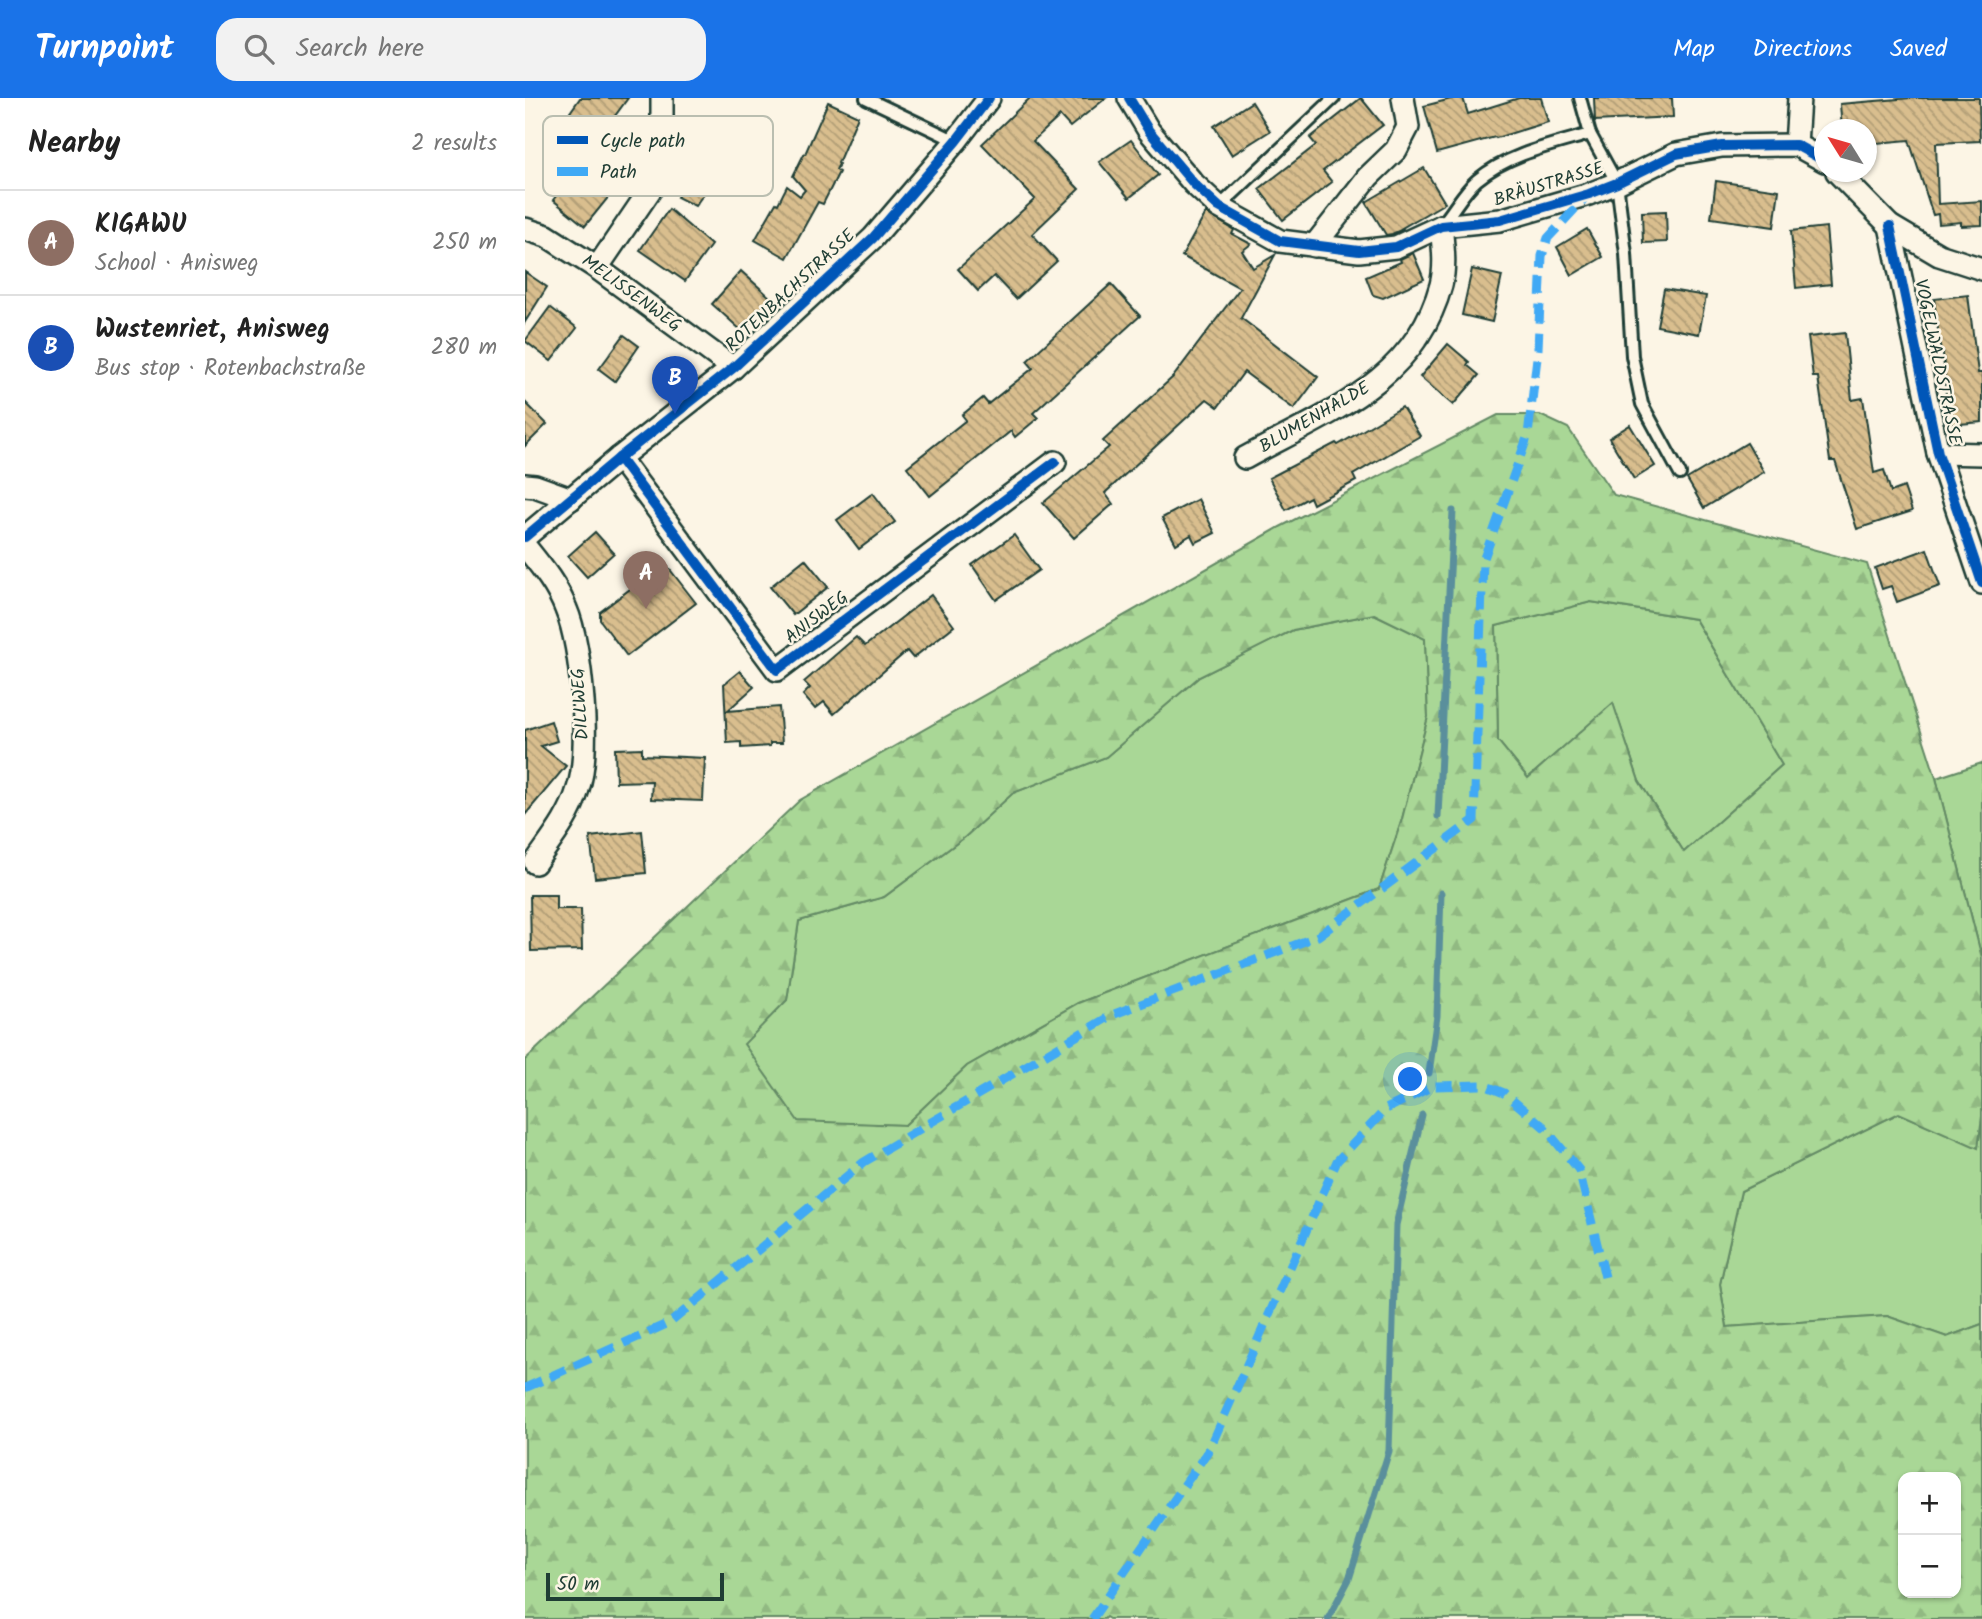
<!DOCTYPE html>
<meta charset="utf-8">
<style>
body{margin:0;font-family:Kalam,sans-serif;background:#f2f2f2;color:#222}
.controls{position:absolute;right:21px;bottom:21px;display:grid;overflow:hidden;border-radius:14px;box-shadow:0 2px 5px #0004}
.controls button{width:63px;height:63px;display:grid;place-items:center;padding:0;border:0;border-bottom:2px solid #e0e0e0;background:#fff;color:#222;font:35px sans-serif}
.compass{position:absolute;left:1289px;top:21px;width:63px;height:63px;border-radius:50%;background:#fff;box-shadow:0 2px 5px #0004;rotate:307deg}
.scale{position:absolute;left:21px;bottom:18px;width:178px;box-sizing:border-box;padding-left:7px;border:4px solid #1f3d34;border-top:0;font-size:19px;line-height:24px;white-space:nowrap;color:#1f3d34;-webkit-text-stroke:5px #fcf5e5;paint-order:stroke}
.you{position:absolute;left:886px;top:982px;width:24px;height:24px;margin:-18px;border:5px solid #fff;border-radius:50%;background:#1a73e8;box-shadow:0 0 0 10px #1a73e833}
.badge{display:grid;place-items:center;width:46px;height:46px;border-radius:50%;background:#1a73e8;color:#fff;font-size:23px;font-weight:700}
.pin{position:absolute;translate:-50% -58px;filter:drop-shadow(0 2px 4px #0008)}
.pin::after{content:'';position:absolute;top:37px;width:24px;height:21px;background:inherit;clip-path:polygon(0 0,100% 0,50% 100%)}
.list{margin:0;padding:0;list-style:none}
h2{display:flex;justify-content:space-between;align-items:center;height:91px;margin:0;padding:0 28px;font-size:30px}
h2 small{font-size:23px;font-weight:400;color:#767676}
.list li{display:grid;grid-template-columns:46px 1fr auto;gap:21px;align-items:center;box-sizing:border-box;height:105px;padding:0 28px;border-top:2px solid #e0e0e0}
.list b{display:block;font-size:26px;white-space:nowrap}
.list p{margin:0;font-size:23px;white-space:nowrap;color:#767676}
.list em{font-size:23px;font-style:normal;color:#767676}
.icon{flex:none;width:38px;height:38px;fill:none;stroke:currentColor;stroke-width:2;stroke-linecap:round;stroke-linejoin:round}
.map{position:relative;flex:none;width:1457px;height:1521px;overflow:hidden}
header{display:flex;align-items:center;gap:42px;box-sizing:border-box;height:98px;padding:0 35px;background:#1a73e8;color:#fff}
header strong{font-size:33px}
nav{display:flex;gap:38px;margin-inline-start:auto;font-size:24px}
.search{width:490px;height:63px;background:#f2f2f2;display:flex;align-items:center;gap:18px;box-sizing:border-box;padding:0 24px;border-radius:21px;color:#767676;font-size:26px}
main{display:flex}
aside{flex:1;background:#fff}
.map>svg:first-child{display:block}
.grass{fill:#a9d796;stroke:#648a65;stroke-width:2}
.forest{fill:url(#forest-firs);stroke:#648a65;stroke-width:2;fill-rule:evenodd}
.lines{fill:none;stroke-linecap:round;stroke-linejoin:round}
.stream{stroke:#5a8f9c;stroke-width:7}
.building{fill:url(#building-back-hatch);stroke:#1f3d34;stroke-width:2}
.service-casing{stroke:#1f3d34;stroke-width:16}
.minor-casing{stroke:#1f3d34;stroke-width:26}
.service{stroke:#fcf5e5;stroke-width:10}
.minor{stroke:#fcf5e5;stroke-width:21}
.quiet{stroke:#3fa9f5;stroke-width:9;stroke-dasharray:18 9;stroke-linecap:butt}
.cycleway-casing{stroke:#fcf5e5;stroke-width:15}
.cycleway{stroke:#0057b8;stroke-width:10}
.labels{text-anchor:middle;dominant-baseline:central;stroke-width:5;stroke-linejoin:round;paint-order:stroke}
.street-label{font-size:18px;fill:#1f3d34;stroke:#fcf5e5}
.key{fill:#fcf5e5;stroke:#babeb0;stroke-width:2}
.key-label{font-size:19px;fill:#1f3d34}
</style>
<header>
<strong>Turnpoint</strong>
<div class="search"><svg class="icon" aria-label="search" viewBox="0 0 24 24"><circle cx="10" cy="10" r="6"/><path d="M15 15l6 6"/></svg>Search here</div>
<nav><a>Map</a><a>Directions</a><a>Saved</a></nav>
</header>
<main>
<aside>
<h2>Nearby<small>2 results</small></h2>
<ul class="list">
<li><span class="badge" style="background:#8d6e63">A</span><div><b>KIGAWU</b><p>School · Anisweg</p></div><em>250 m</em></li>
<li><span class="badge" style="background:#1a4fb4">B</span><div><b>Wustenriet, Anisweg</b><p>Bus stop · Rotenbachstraße</p></div><em>280 m</em></li>
</ul>
</aside>
<div class="map">
<svg width="1457" height="1521" viewBox="0 0 1457 1521">
<defs>
<pattern id="forest-firs" width="22" height="20" patternUnits="userSpaceOnUse" patternTransform="scale(1.75)"><rect width="22" height="20" fill="#a9d796"/><path d="M5 1l3.5 6h-7zM16 11l3.5 6h-7z" fill="#91b982"/></pattern>
<pattern id="building-back-hatch" width="6" height="6" patternUnits="userSpaceOnUse" patternTransform="scale(1.75)"><rect width="6" height="6" fill="#d9be8e"/><path d="M-1 5l2 2M0 0l6 6M5-1l2 2" fill="none" stroke="#af9c75"/></pattern>
</defs>
<rect width="100%" height="100%" fill="#fcf5e5"/>
<filter id="ink" filterUnits="userSpaceOnUse"><feTurbulence type="fractalNoise" baseFrequency=".0143" numOctaves="2"/><feDisplacementMap in="SourceGraphic" scale="14" xChannelSelector="R" yChannelSelector="G"/><feConvolveMatrix kernelMatrix="1 2 1 2 8 2 1 2 1" color-interpolation-filters="sRGB"/></filter>
<g filter="url(#ink)">
<g class="grass">
<path d="M1066,504L1170,521L1257,667L1159,754L1114,683L1088,606L1003,680L973,643L971,528Z"/>
<path d="M849,516L900,540L903,619L877,721L854,791L553,905L442,968L380,1027L273,1024L218,946L262,902L274,823L359,799L440,739L488,695L581,659L674,579L768,532Z"/>
<path d="M1457,665V860L1411,680Z"/>
<path d="M1374,1015L1453,1049L1457,1018V1226L1422,1239L1362,1218L1202,1229L1195,1186L1216,1093Z"/>
</g>
<path class="forest" d="M973,317H1015L1043,330L1089,397L1342,466L1411,680L1457,860V1018L1453,1050L1374,1015L1216,1093L1195,1186L1202,1229L1362,1218L1422,1239L1457,1226V1521H584L581,1519L579,1521H0V962L275,702L755,429ZM1066,504L1170,521L1257,667L1159,754L1114,683L1088,605L1003,680L973,643L971,528ZM849,516L900,541L903,619L877,721L854,791L553,905L442,968L380,1027L273,1023L219,946L262,902L274,823L359,799L440,739L488,695L581,659L674,579L768,532ZM1378,1379H1431V1495H1378Z"/>
<g class="lines">
<g class="stream">
<path d="M913,718L928,413"/>
<path d="M904,975L912,918L916,795"/>
<path d="M803,1521L824,1481L864,1353L871,1127L897,1017"/>
</g>
</g>
<g class="building">
<path d="M55,0H103L65,52L34,30Z"/>
<path d="M505,0H581L545,29L535,18L508,43L554,91L507,136L532,163L491,201L469,178L453,193L433,171L510,101L457,46Z"/>
<path d="M836,0L858,27L798,73L807,84L758,122L734,91L791,47L785,40Z"/>
<path d="M930,0H938L943,16L994,0H1016L1023,24L971,40L970,39L912,55L899,8Z"/>
<path d="M1069,0H1147L1148,19L1070,23Z"/>
<path d="M1386,0H1454L1455,43L1411,45L1413,106L1457,103V127L1436,128V124L1414,126L1413,116L1408,117L1384,42L1341,46V32H1317L1315,6Z"/>
<path d="M303,4L333,18L313,65L314,66L311,72L314,74L298,106L293,104L262,160L230,142L251,105L253,106L262,88L275,98L280,92L268,78L279,56H280Z"/>
<path d="M727,4L745,33L707,57L689,28Z"/>
<path d="M181,29L211,51L170,108L152,99L170,74L156,64Z"/>
<path d="M606,42L633,77L604,100L574,64Z"/>
<path d="M54,69L86,96L60,128L28,102Z"/>
<path d="M899,70L920,105L877,130L878,131L867,136L861,137L841,104Z"/>
<path d="M1191,83L1254,92L1249,129L1186,120Z"/>
<path d="M144,111L186,147L160,183L115,152Z"/>
<path d="M1141,113L1142,144L1118,145L1117,114Z"/>
<path d="M681,115L709,132L707,136L726,146L717,153L728,170L750,157L716,220L793,279L769,311L719,274L693,309L682,301L580,395L588,406L549,440L518,405L584,349L578,343L648,279L715,190L657,158Z"/>
<path d="M1301,129L1306,186L1271,190L1266,133Z"/>
<path d="M1062,131L1078,159L1047,177L1032,149Z"/>
<path d="M888,155L899,181L858,200L848,197L841,179L876,164L875,161Z"/>
<path d="M947,171L977,178L967,224L937,217Z"/>
<path d="M216,173L246,200L217,233L187,206Z"/>
<path d="M0,174L22,189L0,224Z"/>
<path d="M586,186L615,218L508,315L513,320L490,339L486,333L405,398L382,369L441,322L437,317L458,300L463,306L508,270L502,263Z"/>
<path d="M1139,191L1181,198L1174,236L1132,228Z"/>
<path d="M1443,197L1453,275H1457V324L1423,327L1418,255H1416L1409,201Z"/>
<path d="M25,209L52,230L26,263L0,243Z"/>
<path d="M1320,235L1327,302L1338,300L1349,375L1359,372L1366,394L1379,389L1387,413L1332,431L1310,363H1305L1293,279H1288L1283,239Z"/>
<path d="M99,237L114,248L90,283L74,271Z"/>
<path d="M923,246L944,264L942,267L954,277L928,307L895,279Z"/>
<path d="M0,304L22,326L0,348Z"/>
<path d="M877,309L895,338L828,377L831,383L788,406L785,399L761,412L744,380L811,345L813,347Z"/>
<path d="M1105,327L1130,368L1109,381L1084,340Z"/>
<path d="M1222,345L1239,374L1179,410L1162,381Z"/>
<path d="M348,395L370,424L334,451L312,422Z"/>
<path d="M673,401L690,435L670,445L666,437L651,446L637,420Z"/>
<path d="M70,434L89,455L62,479L43,458Z"/>
<path d="M489,437L514,472L471,502L447,467Z"/>
<path d="M1402,451L1415,488L1372,504L1366,488L1357,491L1350,470Z"/>
<path d="M280,461L303,489L268,517L245,489Z"/>
<path d="M143,469L171,505L102,558L75,522V514L113,485L116,489Z"/>
<path d="M406,497L429,528L388,560L382,553L309,616L299,604L290,611L278,597L285,590L279,584L331,539L340,548Z"/>
<path d="M215,573L229,589L202,613L254,609L257,645H245V648L216,650V644L202,645L199,586Z"/>
<path d="M26,623L32,643L16,648L41,668L0,717V632Z"/>
<path d="M117,650V657L180,660L178,703L126,701L127,683L91,684L90,651Z"/>
<path d="M117,733L121,775L70,780L65,739Z"/>
<path d="M5,797H31V811H56L57,852L6,853Z"/>
</g>
<g class="lines">
<g class="service-casing">
<g id="service">
<path d="M341,0L431,43"/>
<path d="M1055,0L1065,36"/>
<path d="M694,109L809,0"/>
<path d="M918,125C929,112 939,93 952,82C983,56 1027,47 1065,36L1092,85L1101,156L1107,258L1117,306L1155,376"/>
</g>
</g>
<g class="minor-casing">
<g id="minor">
<path d="M604,0L624,33L669,86L694,109L755,143L834,153L871,149L916,128L975,122L1064,96L1092,85L1151,56L1197,48L1271,47L1300,63"/>
<path d="M1271,47L1274,0"/>
<path d="M1312,74L1365,128L1414,157L1457,171"/>
<path d="M1365,128L1413,355L1457,485"/>
<path d="M0,131L22,138L72,170L208,270"/>
<path d="M789,148L843,79L871,52L883,29L878,0"/>
<path d="M72,170L132,82L141,55L137,22V0"/>
<path d="M1413,355L1457,356"/>
<path d="M94,360L252,572L530,364"/>
<path d="M720,360C800,316 890,284 916,187C921,168 918,147 916,128"/>
<path d="M0,387L10,388L46,401"/>
<path d="M0,439L94,360L208,270L348,140L431,43L464,0"/>
<path d="M0,448C16,468 32,487 41,511C57,548 66,654 53,691C45,719 26,742 10,765"/>
</g>
</g>
<use href="#service" class="service"/>
<use href="#minor" class="minor"/>
<g class="quiet">
<path d="M0,1290L146,1224L339,1064L587,917L793,838L949,722L958,463L1003,337L1013,251L1017,158L1023,140L1060,100"/>
<path d="M567,1521L685,1350L812,1063L861,1011L908,988L959,987L979,995L1019,1029L1054,1072L1080,1179"/>
</g>
<g class="cycleway-casing">
<g id="cycleway">
<path d="M604,0L624,33L669,86L694,109L755,143L834,153L871,149L916,128L975,122L1064,96L1092,85L1151,56L1197,48L1271,47L1300,63"/>
<path d="M1365,128L1413,355L1457,485"/>
<path d="M94,360L252,572L530,364"/>
<path d="M0,439L94,360L208,270L348,140L431,43L464,0"/>
</g>
</g>
<use href="#cycleway" class="cycleway"/>
</g>
</g>
<g class="labels">
<g class="street-label">
<text transform="translate(1024 87) rotate(-17)">BRÄUSTRASSE</text>
<text transform="translate(266 193) rotate(-43)">ROTENBACHSTRASSE</text>
<text transform="translate(106 196) rotate(36)">MELISSENWEG</text>
<text transform="translate(1412 264) rotate(78)">VOGELWALDSTRASSE</text>
<text transform="translate(790 320) rotate(-30)">BLUMENHALDE</text>
<text transform="translate(292 520) rotate(-37)">ANISWEG</text>
<text transform="translate(56 606) rotate(-94)">DILLWEG</text>
</g>
</g>
<rect x="18" y="18" width="230" height="80" rx="10" class="key"/>
<rect x="32" y="38" width="31" height="8" fill="#0057b8"/>
<rect x="32" y="69" width="31" height="9" fill="#3fa9f5"/>
<g class="key-label">
<text x="75" y="49">Cycle path</text>
<text x="75" y="80">Path</text>
</g>
</svg>
<div class="controls">
<button>+</button>
<button>−</button>
</div>
<svg class="compass" viewBox="-18 -18 36 36"><path d="M0-13l5 13h-10z" fill="#e53935"/><path d="M0 13l5-13h-10z" fill="#767676"/></svg>
<div class="scale">50 m</div>
<div class="you"></div>
<div class="pin badge" style="left:121px;top:511px;background:#8d6e63">A</div>
<div class="pin badge" style="left:150px;top:316px;background:#1a4fb4">B</div>
</div>
</main>
